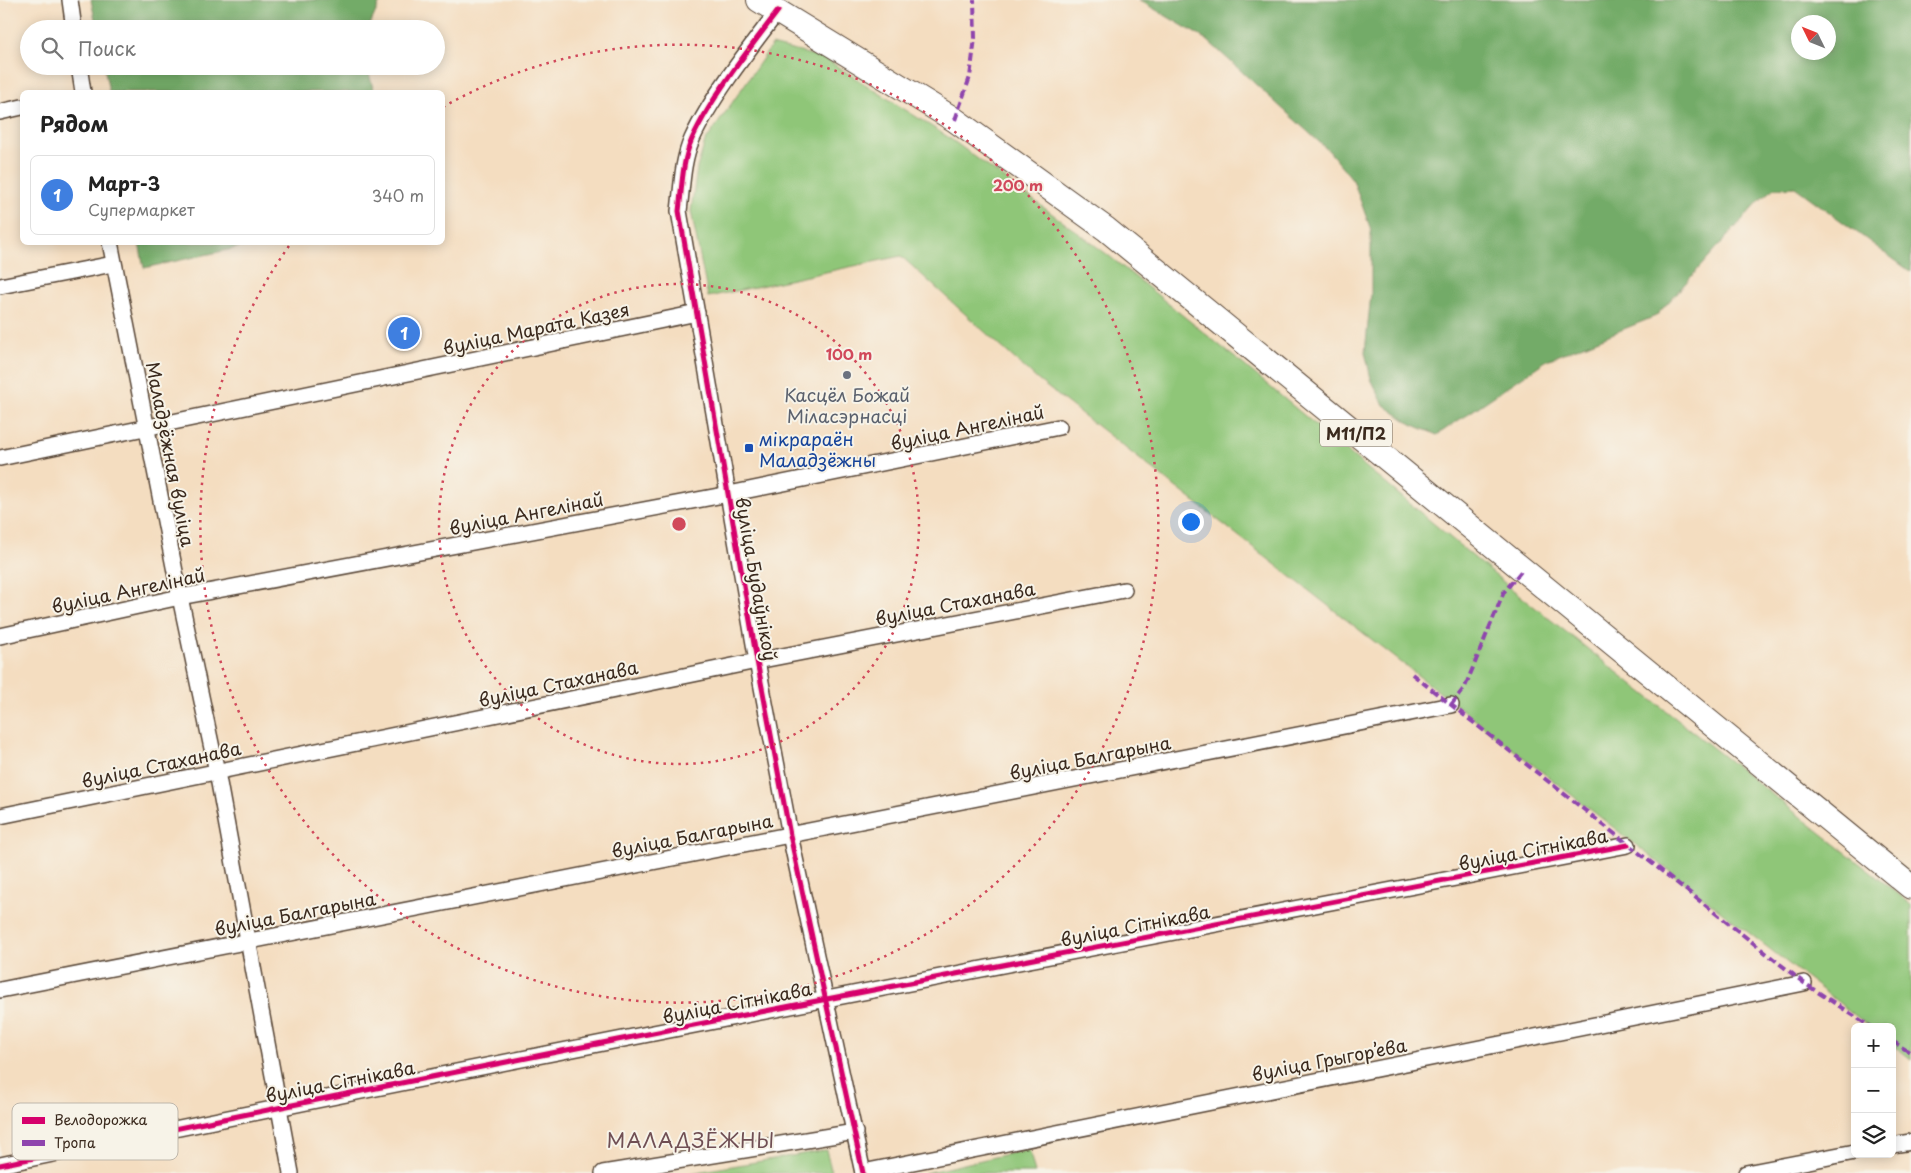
<!DOCTYPE html>
<html lang="ru">
<meta charset="utf-8">
<style>
body{margin:0;font-family:"Playpen Sans",sans-serif;background:#f6f6f6;color:#222}
.controls{position:absolute;right:15px;bottom:15px;display:grid;overflow:hidden;border-radius:8px;box-shadow:0 2px 12px #0003}
.controls button{width:45px;height:45px;display:grid;place-items:center;padding:0;border:0;border-bottom:1px solid #e0e0e0;background:#fff;color:#222;font:25px sans-serif}
.compass{position:absolute;left:1791px;top:15px;width:45px;height:45px;border-radius:50%;background:#fff;box-shadow:0 2px 12px #0003;rotate:313deg}
.you{position:absolute;left:1190px;top:521px;width:18px;height:18px;margin:-12px;border:4px solid #fff;border-radius:50%;background:#1a73e8;box-shadow:0 0 0 8px #1a73e833}
.badge{display:grid;place-items:center;width:32px;height:32px;border-radius:50%;background:#7c3aed;color:#fff;font-size:16px;font-weight:700}
.pin{position:absolute;translate:-50% -50%;border:2px solid #fff;box-shadow:0 1px 5px #0006}
.list{margin:0;padding:0;list-style:none}
h2{display:flex;justify-content:space-between;align-items:center;height:65px;margin:0;padding:0 20px;font-size:21px}
h2 small{font-size:16px;font-weight:400;color:#767676}
.list li{display:grid;grid-template-columns:32px 1fr auto;gap:15px;align-items:center;box-sizing:border-box;height:80px;margin:0 10px 10px;padding:0 10px;border:1px solid #e0e0e0;border-radius:8px}
.list b{display:block;font-size:19px;white-space:nowrap}
.list p{margin:0;font-size:16px;white-space:nowrap;color:#767676}
.list em{font-size:16px;font-style:normal;color:#767676}
.icon{flex:none;width:28px;height:28px;fill:none;stroke:currentColor;stroke-width:2;stroke-linecap:round;stroke-linejoin:round}
.map{position:relative;flex:none;width:1911px;height:1173px;overflow:hidden}
.search{position:absolute;background:#fff;box-shadow:0 2px 12px #0003;left:20px;top:20px;width:425px;height:55px;display:flex;align-items:center;gap:12px;box-sizing:border-box;padding:0 18px;border-radius:28px;color:#767676;font-size:19px}
.panel{position:absolute;background:#fff;box-shadow:0 2px 12px #0003;left:20px;top:90px;width:425px;height:155px;border-radius:8px}
.map>svg:first-child{display:block}
.green{fill:#8fc678;stroke:#65784b}
.forest{fill:#73ab68;stroke:#576a43;fill-rule:evenodd}
.lines{fill:none;stroke-linecap:round;stroke-linejoin:round}
.minor-casing{stroke:#574536;stroke-width:18}
.trunk-casing{stroke:#574536;stroke-width:26}
.minor{stroke:#fff;stroke-width:15}
.trunk{stroke:#fff;stroke-width:24}
.quiet{stroke:#8e44ad;stroke-width:4;stroke-dasharray:8 4;stroke-linecap:butt}
.cycleway-casing{stroke:#f7f3e8;stroke-width:8}
.cycleway{stroke:#d6006c;stroke-width:5}
.ring{fill:none;stroke:#d1495b;stroke-width:2.5;stroke-dasharray:2.5 5}
.worship-dot{fill:#6b7280;stroke:#f7f3e8;stroke-width:2}
.transit-dot{fill:#1a4fb4;stroke:#f7f3e8;stroke-width:2}
.labels{text-anchor:middle;dominant-baseline:central;stroke-width:4;stroke-linejoin:round;paint-order:stroke}
.shield{fill:#f7f3e8;stroke:#73665b;stroke-width:1}
.shield-label{font-size:16px;font-weight:bold;fill:#3b2a1e}
.street-label{font-size:18px;fill:#3b2a1e;stroke:#f7f3e8}
.worship-label{font-size:18px;fill:#5b616d;stroke:#f7f3e8}
.transit-label{font-size:18px;fill:#164399;stroke:#f7f3e8;text-anchor:start}
.quarter-label{font-size:20px;letter-spacing:1px;fill:#704f54;stroke:#f7f3e8}
.key{fill:#f7f3e8;stroke:#bfb7ab;stroke-width:1}
.key-label{font-size:14px;fill:#3b2a1e}
.centre{fill:#d1495b;stroke:#f7f3e8;stroke-width:2.5}
.ring-label{font-size:15px;text-anchor:middle;font-weight:bold;fill:#d1495b;stroke:#f7f3e8;stroke-width:4;stroke-linejoin:round;paint-order:stroke}
</style>
<div class="map">
<svg width="1911" height="1173" viewBox="0 0 1911 1173">
<rect width="100%" height="100%" fill="#f7f3e8"/>
<filter id="ink" filterUnits="userSpaceOnUse"><feTurbulence type="fractalNoise" baseFrequency=".02" numOctaves="2"/><feDisplacementMap in="SourceGraphic" scale="10" xChannelSelector="R" yChannelSelector="G"/><feConvolveMatrix kernelMatrix="1 2 1 2 8 2 1 2 1" color-interpolation-filters="sRGB"/></filter>
<filter id="wash" filterUnits="userSpaceOnUse"><feTurbulence type="fractalNoise" baseFrequency=".0096" numOctaves="4" result="noise"/><feDisplacementMap in="SourceGraphic" scale="20" xChannelSelector="R" yChannelSelector="G"/><feGaussianBlur stdDeviation="1.12" result="paint"/><feColorMatrix in="noise" values="0 0 0 0 0 0 0 0 0 0 0 0 0 0 0 0 0 1.4 0 .05"/><feComposite in="paint" operator="in"/></filter>
<g filter="url(#wash)">
<rect width="100%" height="100%" fill="#f4ddc0"/>
<g class="green">
<path d="M772,45L824,58L948,137L1108,255L1244,365L1513,590L1911,904V1059L1892,1044V1027H1870L1038,380L901,256L708,297L691,211L697,168L705,142Z"/>
<path d="M1029,1149L1035,1173H925Z"/>
<path d="M826,1150L832,1173H691Z"/>
</g>
<g class="forest">
<path d="M91,0H381L368,29H97Z"/>
<path d="M1139,0H1911V272L1795,187L1775,188L1759,201L1656,316L1547,360L1437,435L1411,424L1384,405L1371,379L1365,352L1371,294V230L1353,180L1329,151L1207,40ZM1828,22V52H1798V22Z"/>
<path d="M104,66H367L374,92H109Z"/>
<path d="M139,243V242L260,243L144,268Z"/>
</g>
</g>
<g filter="url(#ink)">
<g class="lines">
<g class="minor-casing">
<g id="minor">
<path d="M70,0L74,29"/>
<path d="M778,11C749,49 712,96 692,139C682,161 682,188 679,211L757,661L790,835L863,1173"/>
<path d="M79,66L83,92"/>
<path d="M0,112L22,107"/>
<path d="M110,242L180,597L217,772L291,1173"/>
<path d="M0,286L113,264"/>
<path d="M0,458L697,313"/>
<path d="M0,636L180,597L729,494L1059,427"/>
<path d="M0,816L757,661L1124,590"/>
<path d="M0,990L1451,705"/>
<path d="M1892,1145L1911,1142"/>
<path d="M0,1165C542,1052 1085,949 1628,845"/>
<path d="M863,1172L1804,983"/>
<path d="M603,1173L855,1132"/>
<path d="M1746,1173L1855,1152"/>
</g>
</g>
<g class="trunk-casing">
<path id="trunk" d="M759,0L955,120L1106,229L1911,887"/>
</g>
<use href="#minor" class="minor"/>
<use href="#trunk" class="trunk"/>
<g class="quiet">
<path d="M955,120L970,77L975,38L974,0"/>
<path d="M1412,674L1804,983L1871,1027"/>
<path d="M1451,705L1465,687L1504,592L1523,569"/>
<path d="M1892,1041L1911,1053"/>
</g>
<g class="cycleway-casing">
<g id="cycleway">
<path d="M778,11C749,49 712,96 692,139C682,161 682,188 679,211L757,661L790,835L863,1173"/>
<path d="M0,1165C542,1052 1085,949 1628,845"/>
</g>
</g>
<use href="#cycleway" class="cycleway"/>
</g>
</g>
<g class="ring">
<circle cx="679" cy="524" r="240"/>
<path d="M443 107A479 479 0 1 1 289 246"/>
</g>
<circle class="worship-dot" cx="847" cy="375" r="5"/>
<rect class="transit-dot" x="744" y="443" width="10" height="10" rx="2.5"/>
<g class="labels">
<rect class="shield" x="1320" y="419.5" width="72" height="27" rx="4"/>
<g class="shield-label">
<text x="1356" y="433">М11/П2</text>
</g>
<g class="street-label">
<text transform="translate(536 328) rotate(-12)">вуліца Марата Казея</text>
<text transform="translate(967 427) rotate(-12)">вуліца Ангелінай</text>
<text transform="translate(171 454) rotate(79)">Маладзёжная вуліца</text>
<text transform="translate(526 513) rotate(-11)">вуліца Ангелінай</text>
<text transform="translate(757 579) rotate(80)">вуліца Будаўнікоў</text>
<text transform="translate(128 590) rotate(-12)">вуліца Ангелінай</text>
<text transform="translate(955 603) rotate(-11)">вуліца Стаханава</text>
<text transform="translate(558 683) rotate(-12)">вуліца Стаханава</text>
<text transform="translate(1090 757) rotate(-11)">вуліца Балгарына</text>
<text transform="translate(161 764) rotate(-12)">вуліца Стаханава</text>
<text transform="translate(692 835) rotate(-11)">вуліца Балгарына</text>
<text transform="translate(1533 849) rotate(-11)">вуліца Сітнікава</text>
<text transform="translate(295 913) rotate(-11)">вуліца Балгарына</text>
<text transform="translate(1135 925) rotate(-11)">вуліца Сітнікава</text>
<text transform="translate(737 1002) rotate(-11)">вуліца Сітнікава</text>
<text transform="translate(1329 1059) rotate(-11)">вуліца Грыгорʼева</text>
<text transform="translate(340 1081) rotate(-11)">вуліца Сітнікава</text>
</g>
<g class="worship-label">
<text x="847" y="394">Касцёл Божай<tspan x="847" dy="21">Міласэрнасці</tspan></text>
</g>
<g class="transit-label">
<text x="759" y="438">мікрараён<tspan x="759" dy="21">Маладзёжны</tspan></text>
</g>
<g class="quarter-label">
<text x="691" y="1140">МАЛАДЗЁЖНЫ</text>
</g>
</g>
<rect x="12" y="1103" width="166" height="57" rx="8" class="key"/>
<rect x="22" y="1117" width="23" height="7" fill="#d6006c"/>
<rect x="22" y="1140" width="23" height="6" fill="#8e44ad"/>
<g class="key-label">
<text x="54" y="1125">Велодорожка</text>
<text x="54" y="1148">Тропа</text>
</g>
<circle cx="679" cy="524" r="8" class="centre"/>
<g class="ring-label">
<text x="1018" y="191">200 m</text>
<text x="849" y="360">100 m</text>
</g>
</svg>
<div class="controls">
<button>+</button>
<button>−</button>
<button><svg class="icon" aria-label="layers" viewBox="0 0 24 24"><path d="M12 4l9 5-9 5-9-5zM3 14l9 5 9-5"/></svg></button>
</div>
<svg class="compass" viewBox="-18 -18 36 36"><path d="M0-13l5 13h-10z" fill="#e53935"/><path d="M0 13l5-13h-10z" fill="#767676"/></svg>
<div class="you"></div>
<div class="pin badge" style="left:404px;top:333px;background:#3f7fe0">1</div>
<div class="search"><svg class="icon" aria-label="search" viewBox="0 0 24 24"><circle cx="10" cy="10" r="6"/><path d="M15 15l6 6"/></svg>Поиск</div>
<section class="panel">
<h2>Рядом<small></small></h2>
<ul class="list">
<li><span class="badge" style="background:#3f7fe0">1</span><div><b>Март-3</b><p>Супермаркет</p></div><em>340 m</em></li>
</ul>
</section>
</div>
